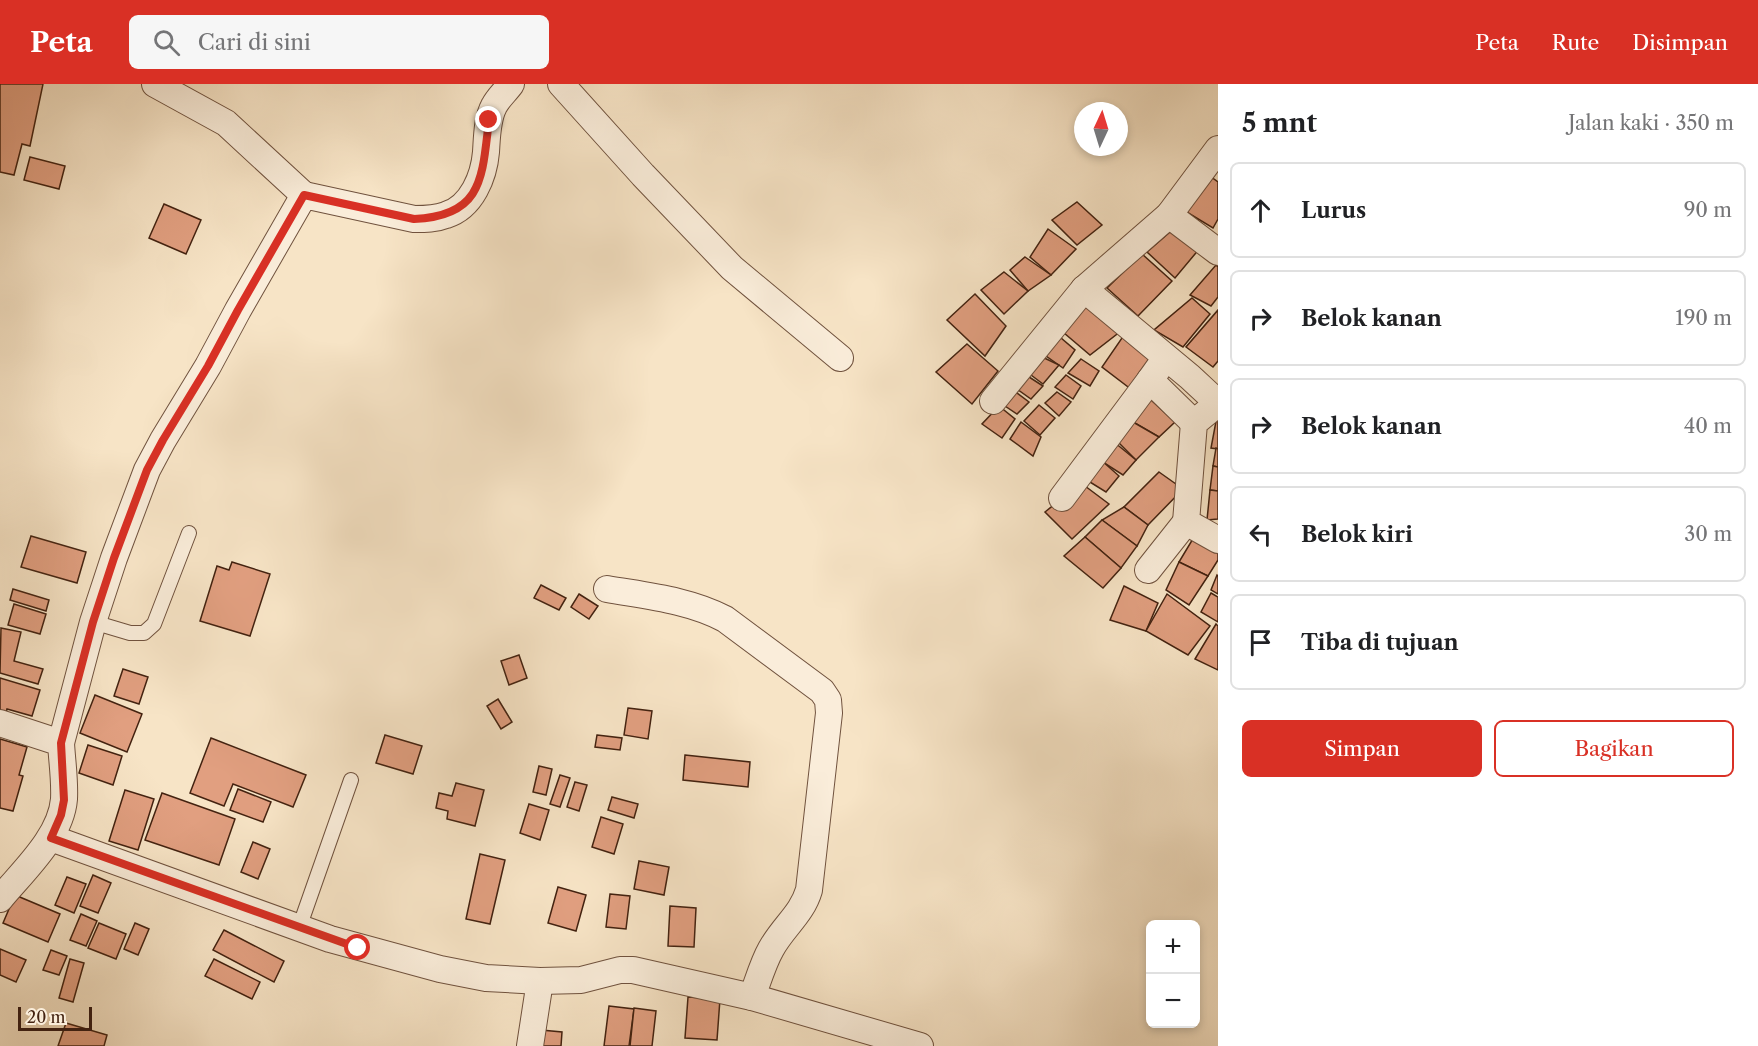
<!DOCTYPE html>
<html lang="id">
<meta charset="utf-8">
<style>
body{margin:0;font-family:"Libre Caslon Text",serif;background:#f6f6f6;color:#202124}
.controls{position:absolute;right:18px;bottom:18px;display:grid;overflow:hidden;border-radius:9px;box-shadow:0 3px 9px #0003}
.controls button{width:54px;height:54px;display:grid;place-items:center;padding:0;border:0;border-bottom:2px solid #e0e0e0;background:#fff;color:#202124;font:30px sans-serif}
.compass{position:absolute;left:1074px;top:18px;width:54px;height:54px;border-radius:50%;background:#fff;box-shadow:0 3px 9px #0003;rotate:4deg}
.scale{position:absolute;left:18px;bottom:15px;width:74px;box-sizing:border-box;padding-left:6px;border:3px solid #432210;border-top:0;font-size:16px;line-height:21px;white-space:nowrap;color:#432210;-webkit-text-stroke:4px #faedda;paint-order:stroke}
.stop{position:absolute;width:18px;height:18px;margin:-14px;border:4px solid #d93025;border-radius:50%;background:#fff}
.stop.end{background:#d93025;border-color:#fff;box-shadow:0 2px 6px #0008}
.list{margin:0;padding:0;list-style:none}
h2{display:flex;justify-content:space-between;align-items:center;height:78px;margin:0;padding:0 24px;font-size:26px}
h2 small{font-size:20px;font-weight:400;color:#757577}
.list li{display:grid;grid-template-columns:39px 1fr auto;gap:18px;align-items:center;box-sizing:border-box;height:96px;margin:0 12px 12px;padding:0 12px;border:2px solid #e0e0e0;border-radius:9px}
.list b{display:block;font-size:22px;white-space:nowrap}
.list em{font-size:20px;font-style:normal;color:#757577}
.actions{display:flex;gap:12px;padding:18px 24px}
.actions a{flex:1;padding:14px 0;border:2px solid #d93025;border-radius:9px;text-align:center;font-size:21px;color:#d93025}
.actions .main{background:#d93025;color:#fff}
.icon{flex:none;width:33px;height:33px;fill:none;stroke:currentColor;stroke-width:2;stroke-linecap:round;stroke-linejoin:round}
.map{position:relative;flex:none;width:1218px;height:962px;overflow:hidden}
header{display:flex;align-items:center;gap:36px;box-sizing:border-box;height:84px;padding:0 30px;background:#d93025;color:#fff}
header strong{font-size:28px}
nav{display:flex;gap:33px;margin-inline-start:auto;font-size:21px}
.search{width:420px;height:54px;background:#f6f6f6;display:flex;align-items:center;gap:15px;box-sizing:border-box;padding:0 21px;border-radius:9px;color:#757577;font-size:22px}
main{display:flex}
aside{flex:1;background:#fff}
.map>svg:first-child{display:block}
.building{fill:#e19f80;stroke:#432210;stroke-width:1.5}
.lines{fill:none;stroke-linecap:round;stroke-linejoin:round}
.lane-casing{stroke:#70523e;stroke-width:16}
.street-casing{stroke:#70523e;stroke-width:28}
.lane{stroke:#faedda;stroke-width:14}
.street{stroke:#faedda;stroke-width:26}
.route{stroke:#d93025;stroke-width:8}
</style>
<header>
<strong>Peta</strong>
<div class="search"><svg class="icon" aria-label="search" viewBox="0 0 24 24"><circle cx="10" cy="10" r="6"/><path d="M15 15l6 6"/></svg>Cari di sini</div>
<nav><a>Peta</a><a>Rute</a><a>Disimpan</a></nav>
</header>
<main>
<div class="map">
<svg width="1218" height="962" viewBox="0 0 1218 962">
<rect width="100%" height="100%" fill="#f7e4c6"/>
<filter id="stains"><feTurbulence type="fractalNoise" baseFrequency=".00333" numOctaves="4"/><feColorMatrix values="0 0 0 0 .2 0 0 0 0 .09 0 0 0 0 .02 0 0 0 .5 -.17"/></filter>
<radialGradient id="worn" r=".72"><stop offset=".6" stop-color="#630" stop-opacity="0"/><stop offset="1" stop-color="#630" stop-opacity=".3"/></radialGradient>
<g class="building">
<path d="M0,0H43L30,62L22,60L14,91L0,88Z"/>
<path d="M30,73L65,82L59,105L24,96Z"/>
<path d="M1207,90L1218,98V135L1213,144L1180,124Z"/>
<path d="M1077,118L1102,141L1077,161L1052,136Z"/>
<path d="M164,120L201,136L186,170L149,154Z"/>
<path d="M1178,141L1200,164L1175,194L1147,168Z"/>
<path d="M1048,145L1076,165L1051,191L1030,173Z"/>
<path d="M1142,170L1172,197L1138,232L1107,204Z"/>
<path d="M1025,173L1051,191L1028,207L1010,186Z"/>
<path d="M1216,181L1218,183V213L1211,222L1190,211Z"/>
<path d="M1004,188L1028,207L1004,230L981,206Z"/>
<path d="M975,210L1006,242L985,272L947,236Z"/>
<path d="M1192,214L1210,230L1183,263L1154,246Z"/>
<path d="M1083,215L1121,247L1090,271L1057,243Z"/>
<path d="M1218,226V277L1213,283L1186,263Z"/>
<path d="M1054,248L1075,266L1063,284L1039,267Z"/>
<path d="M1124,251L1157,279L1136,309L1102,283Z"/>
<path d="M967,260L998,287L972,320L936,288Z"/>
<path d="M1036,270L1059,281L1043,300L1023,285Z"/>
<path d="M1081,275L1099,287L1090,302L1068,289Z"/>
<path d="M1026,291L1043,302L1031,315L1014,303Z"/>
<path d="M1066,291L1081,302L1073,315L1055,303Z"/>
<path d="M1013,306L1029,318L1017,330L999,318Z"/>
<path d="M1057,308L1071,318L1059,332L1045,319Z"/>
<path d="M1150,315L1175,338L1159,353L1133,338Z"/>
<path d="M1039,321L1055,334L1040,351L1024,337Z"/>
<path d="M999,322L1015,335L1002,354L982,340Z"/>
<path d="M1217,332H1218V365L1211,364Z"/>
<path d="M1021,338L1041,353L1033,372L1010,355Z"/>
<path d="M1133,338L1159,353L1136,376L1117,357Z"/>
<path d="M1114,358L1136,376L1123,391L1098,375Z"/>
<path d="M1216,364L1218,365V383L1213,382Z"/>
<path d="M1101,376L1119,392L1106,408L1085,395Z"/>
<path d="M1213,382L1218,383V407L1210,406Z"/>
<path d="M1159,388L1183,405L1148,441L1124,423Z"/>
<path d="M1081,399L1109,420L1072,455L1045,428Z"/>
<path d="M1210,406L1218,407V435L1207,436Z"/>
<path d="M1124,423L1148,441L1137,462L1102,436Z"/>
<path d="M1102,436L1137,462L1121,484L1085,453Z"/>
<path d="M1197,448L1218,460V476L1208,492L1179,478Z"/>
<path d="M31,452L86,468L77,499L21,483Z"/>
<path d="M1085,453L1121,484L1103,504L1064,472Z"/>
<path d="M232,478L270,490L250,552L200,537L217,482L229,486Z"/>
<path d="M1179,478L1208,492L1189,521L1166,506Z"/>
<path d="M1217,491L1218,492V510L1211,506Z"/>
<path d="M541,501L566,514L559,526L534,514Z"/>
<path d="M1124,502L1158,519L1146,547L1110,536Z"/>
<path d="M13,505L49,516L46,527L10,516Z"/>
<path d="M1211,509L1218,513V538L1201,528Z"/>
<path d="M579,510L598,522L589,535L571,523Z"/>
<path d="M1167,510L1210,542L1188,571L1146,547Z"/>
<path d="M14,520L46,530L40,550L8,541Z"/>
<path d="M1216,540L1218,542V586L1195,575Z"/>
<path d="M1,544L21,548L14,577L43,585L38,600L0,589Z"/>
<path d="M519,571L527,594L509,601L501,577Z"/>
<path d="M123,585L148,593L139,620L114,612Z"/>
<path d="M0,594L40,606L32,632L7,625L5,633L0,632Z"/>
<path d="M95,611L142,630L127,668L80,649Z"/>
<path d="M498,615L512,638L501,645L487,622Z"/>
<path d="M628,624L652,627L648,655L624,651Z"/>
<path d="M385,651L422,662L413,690L376,679Z"/>
<path d="M597,651L622,654L620,666L595,663Z"/>
<path d="M211,654L306,691L293,723L233,700L224,722L190,709Z"/>
<path d="M0,655L27,663L19,691L23,692L13,727L0,724Z"/>
<path d="M88,661L122,672L113,701L79,689Z"/>
<path d="M685,671L750,678L748,703L683,696Z"/>
<path d="M539,682L552,685L546,711L533,708Z"/>
<path d="M560,691L570,694L560,723L550,720Z"/>
<path d="M575,698L587,701L579,727L567,723Z"/>
<path d="M456,699L484,706L475,742L447,735L448,727L436,724L439,709L452,712Z"/>
<path d="M238,705L271,718L263,738L230,726Z"/>
<path d="M125,706L154,715L138,766L109,757Z"/>
<path d="M162,709L235,735L219,781L145,756Z"/>
<path d="M612,713L638,720L634,734L608,726Z"/>
<path d="M529,720L549,726L540,756L520,749Z"/>
<path d="M601,733L623,740L614,770L592,763Z"/>
<path d="M253,758L270,765L258,795L241,788Z"/>
<path d="M480,770L505,776L490,840L466,835Z"/>
<path d="M639,777L669,783L664,811L634,805Z"/>
<path d="M93,791L111,799L98,829L80,822Z"/>
<path d="M67,793L86,800L74,829L55,821Z"/>
<path d="M558,803L586,811L576,847L548,839Z"/>
<path d="M610,810L630,812L626,845L606,843Z"/>
<path d="M15,811L60,830L48,858L3,839Z"/>
<path d="M670,822L696,824L694,863L668,862Z"/>
<path d="M81,830L97,837L86,862L70,856Z"/>
<path d="M99,839L126,850L116,875L88,864Z"/>
<path d="M135,839L149,845L138,871L124,865Z"/>
<path d="M224,846L284,877L274,898L213,866Z"/>
<path d="M0,865L26,876L16,898L0,891Z"/>
<path d="M51,866L67,872L59,891L43,886Z"/>
<path d="M70,875L84,879L73,918L59,914Z"/>
<path d="M214,875L260,898L252,915L205,892Z"/>
<path d="M688,913L720,915L717,956L685,954Z"/>
<path d="M609,922L634,925L629,962H604Z"/>
<path d="M634,924L656,927L652,962H630Z"/>
<path d="M66,939L107,951L104,962H58Z"/>
<path d="M541,946L562,948L561,962H540Z"/>
</g>
<g class="lines">
<g class="lane-casing">
<g id="lane">
<path d="M93,538L130,549H144L154,540L189,449"/>
<path d="M299,844L351,696"/>
</g>
</g>
<g class="street-casing">
<g id="street">
<path d="M155,0L226,39L304,111"/>
<path d="M561,0L643,91L732,184L840,274"/>
<path d="M1218,65L1169,131L1084,205L1190,293L1218,319"/>
<path d="M1169,131L1218,168"/>
<path d="M1160,282L1150,296L1194,339"/>
<path d="M993,317L1084,205"/>
<path d="M1218,319L1194,339L1186,438L1218,456"/>
<path d="M1062,414L1150,296"/>
<path d="M1148,486L1186,438"/>
<path d="M607,505C647,512 689,516 725,535L822,607L828,616L829,629L809,806C802,830 783,843 771,865C763,879 758,897 752,913"/>
<path d="M0,639L61,659C62,677 65,696 64,715C61,753 23,787 0,815"/>
<path d="M61,659L93,538L114,474L147,386L163,356L208,282L238,226L304,111L414,135C425,135 436,135 446,131C472,123 484,92 486,68C487,53 487,35 494,22C498,14 506,7 511,0"/>
<path d="M51,754L330,855L440,885L486,894L540,897L581,896L620,886H633L752,913L920,962"/>
<path d="M530,962L540,897"/>
</g>
</g>
<use href="#lane" class="lane"/>
<use href="#street" class="street"/>
</g>
<g class="lines">
<path class="route" d="M358,864L51,754L61,731L64,716L61,659L93,538L114,474L147,386L163,356L208,282L238,226L304,111L414,135C484,132 482,92 489,36"/>
</g>
<rect width="100%" height="100%" filter="url(#stains)"/>
<rect width="100%" height="100%" fill="url(#worn)"/>
</svg>
<div class="controls">
<button>+</button>
<button>−</button>
</div>
<svg class="compass" viewBox="-18 -18 36 36"><path d="M0-13l5 13h-10z" fill="#e53935"/><path d="M0 13l5-13h-10z" fill="#757577"/></svg>
<div class="scale">20 m</div>
<div class="stop" style="left:358px;top:864px"></div>
<div class="stop end" style="left:489px;top:36px"></div>
</div>
<aside>
<h2>5 mnt<small>Jalan kaki · 350 m</small></h2>
<ul class="list">
<li><svg class="icon" aria-label="ahead" viewBox="0 0 24 24"><path d="M12 20V5M6 11l6-6 6 6"/></svg><div><b>Lurus</b></div><em>90 m</em></li>
<li><svg class="icon" aria-label="right" viewBox="0 0 24 24"><path d="M7 20v-9h11M14 6l5 5-5 5"/></svg><div><b>Belok kanan</b></div><em>190 m</em></li>
<li><svg class="icon" aria-label="right" viewBox="0 0 24 24"><path d="M7 20v-9h11M14 6l5 5-5 5"/></svg><div><b>Belok kanan</b></div><em>40 m</em></li>
<li><svg class="icon" aria-label="left" viewBox="0 0 24 24"><path d="M17 20v-9H6M10 6l-5 5 5 5"/></svg><div><b>Belok kiri</b></div><em>30 m</em></li>
<li><svg class="icon" aria-label="arrive" viewBox="0 0 24 24"><path d="M6 21V4h12l-3 4 3 4H6"/></svg><div><b>Tiba di tujuan</b></div></li>
</ul>
<div class="actions"><a class="main">Simpan</a><a>Bagikan</a></div>
</aside>
</main>
